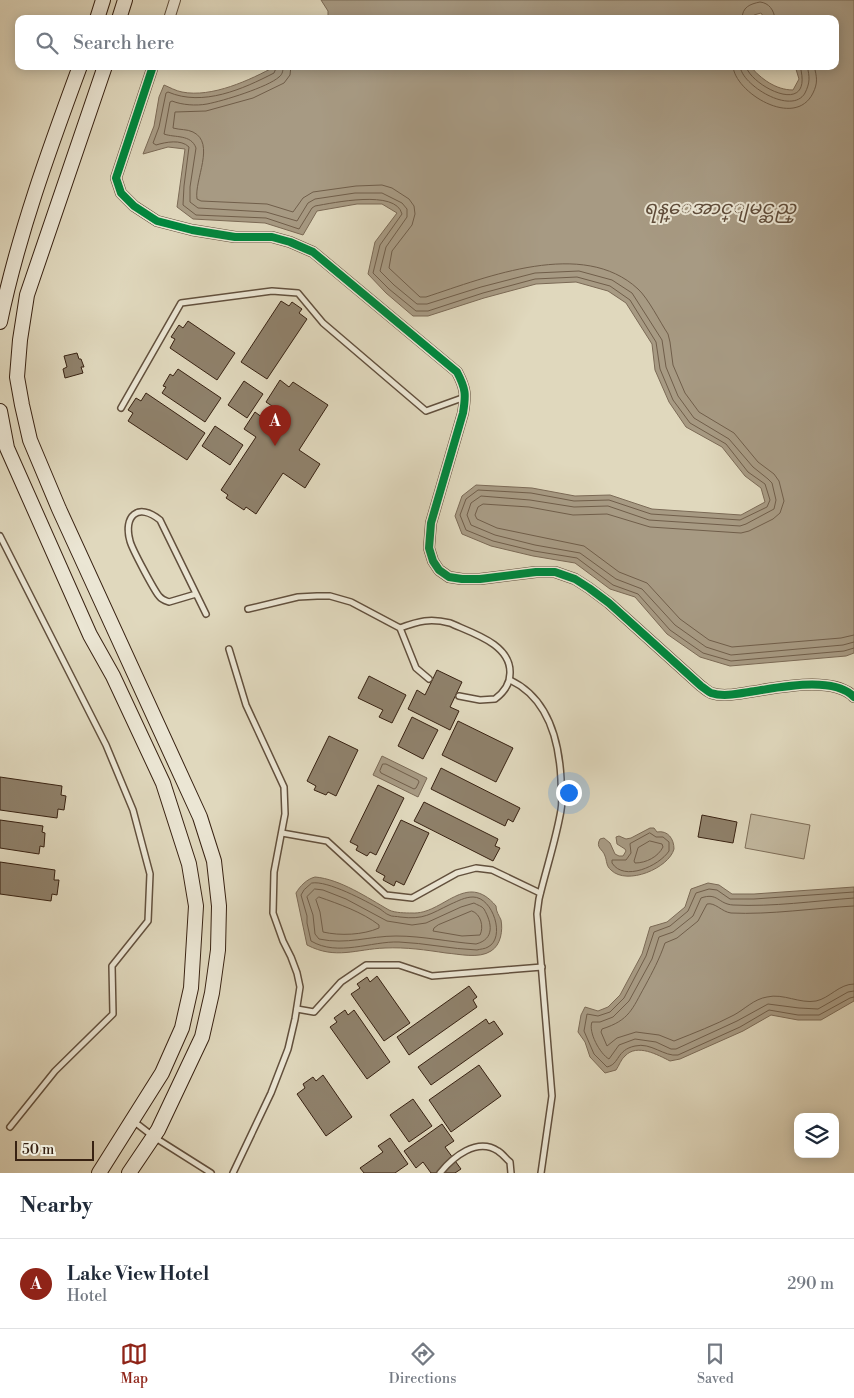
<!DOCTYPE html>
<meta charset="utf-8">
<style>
body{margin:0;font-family:"Libre Bodoni","Noto Sans Myanmar",serif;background:#f6f6f7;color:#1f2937}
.controls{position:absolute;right:15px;bottom:15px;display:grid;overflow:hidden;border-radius:10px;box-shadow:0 2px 12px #0003}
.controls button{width:45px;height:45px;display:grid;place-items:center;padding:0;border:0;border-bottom:1px solid #e0e1e3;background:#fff;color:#1f2937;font:25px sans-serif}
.scale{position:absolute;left:15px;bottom:12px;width:79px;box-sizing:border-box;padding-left:5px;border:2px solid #382212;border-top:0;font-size:14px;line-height:18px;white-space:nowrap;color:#382212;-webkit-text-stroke:4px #ebe6d4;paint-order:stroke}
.you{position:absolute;left:568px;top:792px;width:18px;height:18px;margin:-12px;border:4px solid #fff;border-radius:50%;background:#1a73e8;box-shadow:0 0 0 8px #1a73e833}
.badge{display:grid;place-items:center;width:32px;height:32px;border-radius:50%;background:#8f2418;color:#fff;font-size:16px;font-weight:700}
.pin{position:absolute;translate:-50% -41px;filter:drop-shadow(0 1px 2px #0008)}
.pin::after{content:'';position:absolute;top:26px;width:18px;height:15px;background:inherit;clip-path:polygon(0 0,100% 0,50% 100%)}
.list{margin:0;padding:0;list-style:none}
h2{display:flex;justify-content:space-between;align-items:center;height:65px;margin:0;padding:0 20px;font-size:21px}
h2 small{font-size:16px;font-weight:400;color:#747a83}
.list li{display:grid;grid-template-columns:32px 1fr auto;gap:15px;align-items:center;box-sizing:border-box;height:90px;padding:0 20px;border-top:1px solid #e0e1e3}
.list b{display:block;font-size:19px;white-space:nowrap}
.list p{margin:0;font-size:16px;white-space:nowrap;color:#747a83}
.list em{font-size:16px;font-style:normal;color:#747a83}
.icon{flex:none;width:28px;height:28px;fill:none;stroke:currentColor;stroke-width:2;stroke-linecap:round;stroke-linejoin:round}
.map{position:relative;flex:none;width:854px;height:1173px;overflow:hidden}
.search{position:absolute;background:#fff;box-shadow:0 2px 12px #0003;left:15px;right:15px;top:15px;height:55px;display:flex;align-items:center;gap:12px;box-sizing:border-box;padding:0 18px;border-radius:10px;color:#747a83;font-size:19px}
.sheet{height:155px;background:#fff}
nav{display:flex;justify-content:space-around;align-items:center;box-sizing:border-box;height:70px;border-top:1px solid #e0e1e3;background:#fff;font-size:14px;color:#747a83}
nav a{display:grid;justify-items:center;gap:2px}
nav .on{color:#8f2418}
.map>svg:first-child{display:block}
.green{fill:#c3b9a0;stroke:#7e6e59}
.water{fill:#a79a83;stroke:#7b6a56}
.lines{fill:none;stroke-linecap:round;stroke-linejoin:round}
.shore{stroke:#705e4a;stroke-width:1}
.building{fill:#8f816b;stroke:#382212}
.service-casing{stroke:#62503d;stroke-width:8}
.minor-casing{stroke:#62503d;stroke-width:12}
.secondary-casing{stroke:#382212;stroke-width:16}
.service{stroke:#ebe6d4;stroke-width:5}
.minor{stroke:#ebe6d4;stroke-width:10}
.secondary{stroke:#ebe6d4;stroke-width:14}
.cycleway-casing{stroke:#ebe6d4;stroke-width:11}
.cycleway{stroke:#00873e;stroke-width:8}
.labels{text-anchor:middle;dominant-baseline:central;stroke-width:4;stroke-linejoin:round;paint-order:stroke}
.water-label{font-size:19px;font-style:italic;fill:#5f4c3a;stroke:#ebe6d4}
</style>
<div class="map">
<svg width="854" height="1173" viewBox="0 0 854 1173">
<rect width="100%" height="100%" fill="#e0d8bd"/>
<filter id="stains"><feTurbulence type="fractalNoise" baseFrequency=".004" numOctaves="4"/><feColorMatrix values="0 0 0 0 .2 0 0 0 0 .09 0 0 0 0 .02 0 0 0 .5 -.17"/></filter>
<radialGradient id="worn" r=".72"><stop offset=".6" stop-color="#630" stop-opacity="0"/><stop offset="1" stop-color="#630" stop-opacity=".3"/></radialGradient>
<path class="green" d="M751,814L810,825L804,859L745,848Z"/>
<g class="water">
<path d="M321,0H854V653L846,656L730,666L700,657L667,634L635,597L610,589L575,563L533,556L491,546L462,534L455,516L462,496L476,485L532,488L575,496L610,495L652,509L741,515L765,502L761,488L745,476L722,447L686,427L669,402L655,370L652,344L626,303L608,291L576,282L536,284L484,298L428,316H413L386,293L368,274L375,242L397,213L382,204H357L317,211L303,235L265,223L193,219L177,207L185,149L168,147L143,154L154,126L159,97L164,85C169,87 176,91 182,92C212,98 250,80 276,66H750C761,79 776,90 793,90L799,79L795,66H835V19H765L761,13L754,15L752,19H328V11Z"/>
<path d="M382,756L427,778L418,797L373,775Z"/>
<path d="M650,828H654L657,832C668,830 674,839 674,849C669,868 627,886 611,870C606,866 607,861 605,856C603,849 595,848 600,839L604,838L610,843L615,854L619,856H623L626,851L625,849L617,844L616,837L619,836L626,839L631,838Z"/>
<path d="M315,877C340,879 368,898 389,910C395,913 406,913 412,913C443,915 466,870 496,906C496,912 499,915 501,920C503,930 501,945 491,951C479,959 459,954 446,953C426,950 406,947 385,948C356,949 336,960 307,945L296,893C300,886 307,879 315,877Z"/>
<path d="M708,883L719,885L732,894H754L854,887V1001L821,1020H798L771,1015L743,1031L680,1059L670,1061C658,1055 637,1043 625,1056C621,1059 619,1066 616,1070L605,1073L590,1057L585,1042L578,1032L581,1015L585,1007L598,1011L608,1007L620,995L642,954L650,927L667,922L685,907L691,889Z"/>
</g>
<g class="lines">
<g class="shore">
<path d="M742,19C742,7 750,4 760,2C769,3 774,10 775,19"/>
<path d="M277,66L274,73C243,89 203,107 168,92L166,93L159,127L153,143L156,145C166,142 181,139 189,147L184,186L183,205L196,215L266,218L299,229L312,208L315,206C333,203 396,189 402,214L380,245L373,273L389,289L416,311H428L483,293L535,279L577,277L610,286L630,300L656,342L660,369L673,400L690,423L726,444L748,472L765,484L770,500L767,507L740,520L651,514L609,500L574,501L531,493L478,490L466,499L460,515L466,530L493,541L534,551L577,558L613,585L638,594L670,630L703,653L731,661L844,651L854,648"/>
<path d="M283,66C283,70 283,74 279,77C268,87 223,101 207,104C196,106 182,105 172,101L170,102L164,134C175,138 191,134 196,148L190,187V202L198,208L266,212L297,221L308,203L315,199L355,193H382L402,203L407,209V217L386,247L380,271L394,285L417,304H427L481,287L535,273L579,271L612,280L632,293L662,340L666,367L678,396L694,418L729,439L753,467L768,479L772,483L776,500L774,509L746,524L740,526L649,520L608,506L574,507L530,500L481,496L471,503L467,515L471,525L495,535L535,545L580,553L616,579L642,589L675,625L706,647L731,655L843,645L854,642"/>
<path d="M291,66L290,75L284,83L253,98L206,111L175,112L173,128C180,130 187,129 193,132C216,143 194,180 197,199L201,201L267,204L293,212L303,198L313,192L356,186L382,185L392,188L409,199L414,206L415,214L412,225L392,251L389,268L420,297H426C487,277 583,238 638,289C648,298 660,322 668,334L670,342L673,365L685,393L699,412L734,433L758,462L774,474L779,481L784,501L780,513L773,519L749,531L741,533L650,527L607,514L573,515L529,507L483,504L478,507L475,515L477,519L497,528L584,546L619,572L647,583L680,619L709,640L732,647L841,638L854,635"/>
<path d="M733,66C734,92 795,130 813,93C818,83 817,77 814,66"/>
<path d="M740,66C741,85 792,116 805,93C810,83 810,77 807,66"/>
<path d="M746,66C749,85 815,120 800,66"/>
<path d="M383,764H386L418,780L419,782L416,788L414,789L381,773L380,771Z"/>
<path d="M650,833L656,837H663L669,842V851C659,866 624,882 612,863V860H626L631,853L630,844Z"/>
<path d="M650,841L662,844L663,847C658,857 646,863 635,863L634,861L638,848Z"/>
<path d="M312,883C327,880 366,901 380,909C383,911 386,914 389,915C392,917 397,916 400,917C424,920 430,914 451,904C458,901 465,897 473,897C493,897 506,938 488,947C485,949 480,949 477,950C451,949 425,943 399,942C371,941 338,957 311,941L307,923V916L301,895L304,890Z"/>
<path d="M315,889L323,890L346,899L387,921L412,925L426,923L461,907L474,903C477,905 482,906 484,909C492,923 495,939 476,944C449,942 423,936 396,936C369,936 347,945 319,939L315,934L313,915L307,897Z"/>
<path d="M854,892L754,899H730L717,890L709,889L696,893L688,911L670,926L654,932L646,956L624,998L610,1012L598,1016L587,1014L584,1031L594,1054L607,1067C620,1064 616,1050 635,1046C651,1042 664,1057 678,1055L740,1027L769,1010L798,1015H819L850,998L854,997"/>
<path d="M319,897C339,904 362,912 379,925V928C363,935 340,936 323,932L320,912L316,900Z"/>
<path d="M854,898C814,901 773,907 733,905C718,904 718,892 701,898L693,916L673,932L659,937L652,959L629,1001L613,1017L600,1022H592C588,1032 600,1054 609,1059L619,1045L635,1039L656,1042L671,1049H676L737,1021L768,1004L799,1008L818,1009L848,992L854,991"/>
<path d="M854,906C815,908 769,915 731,913C722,912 715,902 707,904L698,921L677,938L665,943C659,960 653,971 645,986C632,1009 630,1020 602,1029L601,1032L607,1046L617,1038L636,1032L659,1035L674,1041C694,1033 715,1025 734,1015C745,1009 754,999 767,997C783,993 800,1004 816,1001C830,998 839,984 854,984"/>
<path d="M472,911C481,914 484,927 480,935L462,936L433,931L434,928L438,925Z"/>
</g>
</g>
<g class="building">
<path d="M281,301L289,306L292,302L302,309L299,313L307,319L267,379L241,362Z"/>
<path d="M188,321L235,353L217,380L170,348L175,339L171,337L179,325L183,328Z"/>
<path d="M77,353L79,359H81L84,367H81L83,373L65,378L63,369L67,367L64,356Z"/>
<path d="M178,369L221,398L205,422L162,393L166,387L163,386L170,374L173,376Z"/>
<path d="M280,380L289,387L293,382L328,405L299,450L320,464L305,488L283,473L256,514L246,507L244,510L226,498L228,495L221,490L256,437L244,429L255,412L267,421L275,408L266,402Z"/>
<path d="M244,381L263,394L247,418L228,405Z"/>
<path d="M146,393L205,433L187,460L128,421L133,413L128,410L136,398L141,401Z"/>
<path d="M215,426L243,445L230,465L202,446Z"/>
<path d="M437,670L462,682L450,707L459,711L450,730L408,709L417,690L425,695Z"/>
<path d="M369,676L406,695L392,723L379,717L383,710L358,698Z"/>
<path d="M412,717L438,730L423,759L398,746Z"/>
<path d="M458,721L513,748L496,782L442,755Z"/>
<path d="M329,736L358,750L336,796L328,792L326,795L314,790L316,786L307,781Z"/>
<path d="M441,768L520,808L513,822L508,819L505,826L431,789Z"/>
<path d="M0,777L62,786L61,795L66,796L64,810L58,809L57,818L0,810Z"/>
<path d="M378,785L404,798L376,855L370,852L367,856L356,850L358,846L350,842Z"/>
<path d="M424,802L498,839L495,846L500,848L493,861L414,821Z"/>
<path d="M702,815L737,822L733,843L698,837Z"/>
<path d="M0,820L43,826L42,832L45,833L44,847L40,846L39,854L0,848Z"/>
<path d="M401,820L429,833L404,885L396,881L394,886L383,880L385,876L376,871Z"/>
<path d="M0,862L55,870L54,880H59L57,895L52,894L51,901L0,894Z"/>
<path d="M377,976L410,1023L384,1041L351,994L360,988L357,984L367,977L370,982Z"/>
<path d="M469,986L477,997L473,1000L477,1007L409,1055L397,1037Z"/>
<path d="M345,1010L348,1015L354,1010L390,1062L367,1079L330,1027L337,1022L334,1018Z"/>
<path d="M486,1019L489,1024L494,1021L503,1034L431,1085L418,1067Z"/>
<path d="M479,1065L501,1096L451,1132L429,1100Z"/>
<path d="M323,1075L352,1117L326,1136L297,1094L305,1088L303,1084L313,1077L316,1081Z"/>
<path d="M413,1099L432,1126L409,1142L390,1115Z"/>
<path d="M442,1124L454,1141L445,1147L461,1169L455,1173H431L423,1162L416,1168L404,1151Z"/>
<path d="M390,1138L408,1164L395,1173H364L360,1168L383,1152L378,1146Z"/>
</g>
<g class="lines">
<g class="service-casing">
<g id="service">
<path d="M121,408L181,303L272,291L298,293L323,323L426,411L465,397"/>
<path d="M0,536L106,745L133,810L150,874L148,921L112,966L113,1014L55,1071L10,1127"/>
<path d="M196,594L169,602C166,601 162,600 159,596C154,590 132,549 130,541C123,516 138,502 160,520L206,614"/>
<path d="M248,609L298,597L317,596H330L351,602L400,628L416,668L429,679"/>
<path d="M400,628C419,621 430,618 450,623C472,633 511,644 510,673C510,685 503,693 495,699L480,700L459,696"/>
<path d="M229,649L246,705L284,787L285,814L274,872L273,913L283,941L291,957L297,973L300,987L295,1019L288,1049L271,1093L233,1173"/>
<path d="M510,680C548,698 559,740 561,779C561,789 563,800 561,810C556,840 546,869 539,899L537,914L552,1096L541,1173"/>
<path d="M282,833L327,841L386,895L412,898L457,873L476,868L492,870L540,893"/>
<path d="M297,1009L314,1012L341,982L366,965H399L432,976L542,967"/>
<path d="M132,1120L154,1137L211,1173"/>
<path d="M440,1173C453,1157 477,1137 498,1151C503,1154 506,1159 510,1162L511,1173"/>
</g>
</g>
<g class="minor-casing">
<g id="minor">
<path d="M169,19L175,0"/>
<path d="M153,66L116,178L121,193L134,206L157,221L192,230L235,237H272L290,242L313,252L457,372C466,389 466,395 463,413L431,523L429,548L433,561L439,570L449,577L462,579H480L536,572H555L575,579L589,588L609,603L701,686C704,688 707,691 711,693C723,697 737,694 749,692C777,688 833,675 854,697"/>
</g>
</g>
<g class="secondary-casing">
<g id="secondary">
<path d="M97,19L103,0"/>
<path d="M119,19L125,0"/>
<path d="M105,66L27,295L20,340L17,377L22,405L30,440L59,509L200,817L214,861L219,906L218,950L212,993L202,1037L158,1130L129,1173"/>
<path d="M0,322C18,235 49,150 80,66"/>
<path d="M0,411L7,448L90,635L113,676L163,783L189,864L196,906L191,988L182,1028L162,1073L99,1173"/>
</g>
</g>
<use href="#service" class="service"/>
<use href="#minor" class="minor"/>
<use href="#secondary" class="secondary"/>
<g class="cycleway-casing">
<path id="cycleway" d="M153,66L116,178L121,193L134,206L157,221L192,230L235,237H272L290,242L313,252L457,372C466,389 466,395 463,413L431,523L429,548L433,561L439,570L449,577L462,579H480L536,572H555L575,579L589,588L609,603L701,686C704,688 707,691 711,693C723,697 737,694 749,692C777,688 833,675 854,697"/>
</g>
<use href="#cycleway" class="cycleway"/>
</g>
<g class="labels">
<g class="water-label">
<text x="720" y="208">ရန္ေအာင္ျမင္ဆည္</text>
</g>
</g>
<rect width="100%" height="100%" filter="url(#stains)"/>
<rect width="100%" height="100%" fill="url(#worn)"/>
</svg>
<div class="controls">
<button><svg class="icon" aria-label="layers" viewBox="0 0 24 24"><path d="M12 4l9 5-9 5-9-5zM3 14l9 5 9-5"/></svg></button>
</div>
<div class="scale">50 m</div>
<div class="you"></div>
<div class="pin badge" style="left:275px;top:446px">A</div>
<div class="search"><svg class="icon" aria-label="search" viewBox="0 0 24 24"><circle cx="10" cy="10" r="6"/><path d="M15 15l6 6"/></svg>Search here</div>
</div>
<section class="sheet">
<h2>Nearby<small></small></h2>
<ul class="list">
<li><span class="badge">A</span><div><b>Lake View Hotel</b><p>Hotel</p></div><em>290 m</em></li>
</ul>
</section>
<nav>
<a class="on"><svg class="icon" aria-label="map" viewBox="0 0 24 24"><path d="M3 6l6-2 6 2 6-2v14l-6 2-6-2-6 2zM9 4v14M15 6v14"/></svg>Map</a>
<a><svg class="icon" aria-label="directions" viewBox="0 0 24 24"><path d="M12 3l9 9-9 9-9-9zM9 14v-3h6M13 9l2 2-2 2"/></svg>Directions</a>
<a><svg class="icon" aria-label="saved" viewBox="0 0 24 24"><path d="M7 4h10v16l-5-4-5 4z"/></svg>Saved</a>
</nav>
